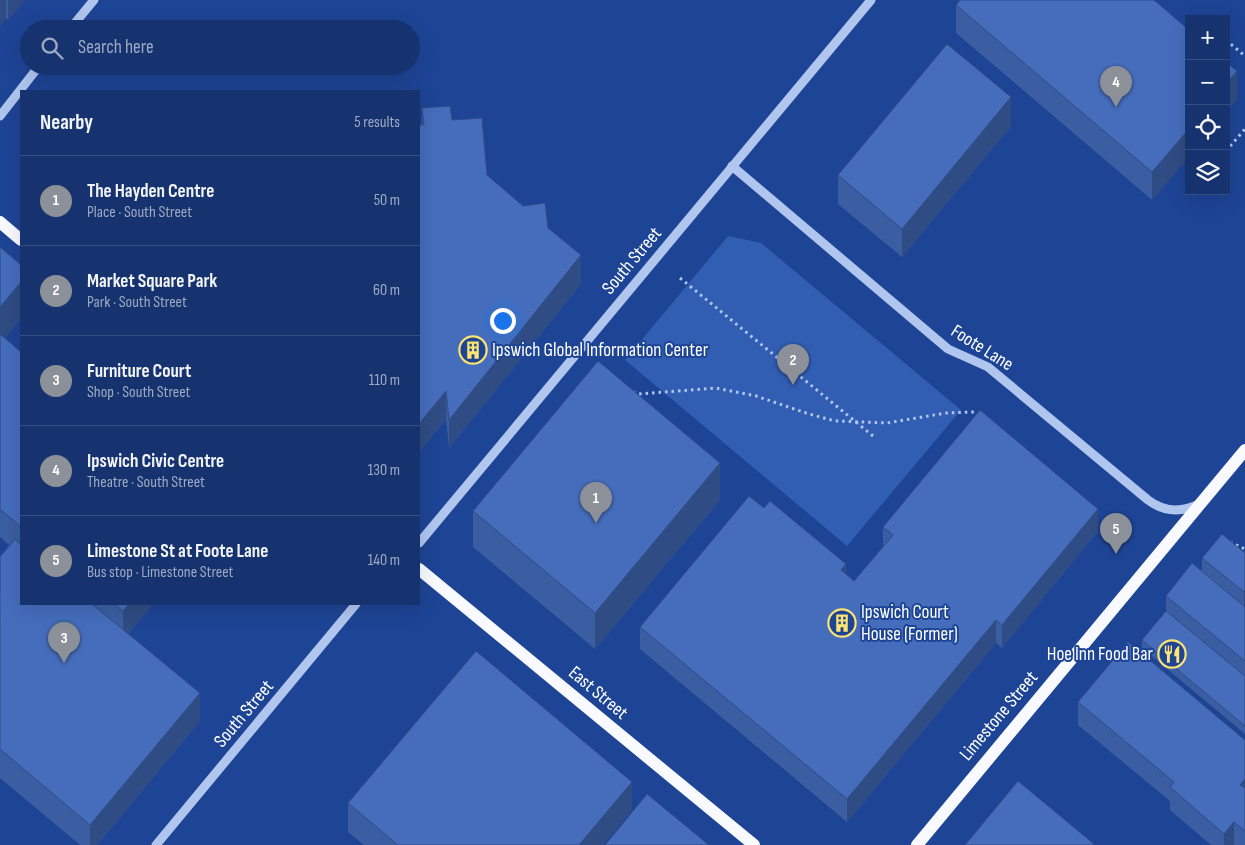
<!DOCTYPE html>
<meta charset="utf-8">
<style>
body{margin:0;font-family:"Sofia Sans Condensed",sans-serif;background:#1f3b75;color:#f1f3f6}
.controls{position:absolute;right:15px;top:15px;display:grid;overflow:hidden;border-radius:0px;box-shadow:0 5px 20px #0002}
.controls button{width:45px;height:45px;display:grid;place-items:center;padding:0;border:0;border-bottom:1px solid #354e83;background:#163370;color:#f1f3f6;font:25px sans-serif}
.you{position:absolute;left:502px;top:320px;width:18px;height:18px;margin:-12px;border:4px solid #fff;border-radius:50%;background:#1a73e8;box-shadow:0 0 0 8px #1a73e833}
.badge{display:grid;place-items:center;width:32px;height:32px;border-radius:50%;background:#8c9099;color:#fff;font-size:16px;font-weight:700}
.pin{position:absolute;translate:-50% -41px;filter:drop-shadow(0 1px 2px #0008)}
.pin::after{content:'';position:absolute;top:26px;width:18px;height:15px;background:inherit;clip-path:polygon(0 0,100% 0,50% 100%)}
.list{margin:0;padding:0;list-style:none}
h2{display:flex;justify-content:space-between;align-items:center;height:65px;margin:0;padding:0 20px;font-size:21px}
h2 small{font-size:16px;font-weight:400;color:#9eaac3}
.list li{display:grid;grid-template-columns:32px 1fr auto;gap:15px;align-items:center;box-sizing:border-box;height:90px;padding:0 20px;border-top:1px solid #354e83}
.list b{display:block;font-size:19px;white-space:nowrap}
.list p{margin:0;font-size:16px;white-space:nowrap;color:#9eaac3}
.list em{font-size:16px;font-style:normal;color:#9eaac3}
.icon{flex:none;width:28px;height:28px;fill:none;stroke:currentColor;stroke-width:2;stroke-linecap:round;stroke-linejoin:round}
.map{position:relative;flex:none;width:1245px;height:845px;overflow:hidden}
.search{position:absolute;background:#163370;box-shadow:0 5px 20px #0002;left:20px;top:20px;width:400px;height:55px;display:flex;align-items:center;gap:12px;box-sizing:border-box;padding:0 18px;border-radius:28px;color:#9eaac3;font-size:19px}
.panel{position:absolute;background:#163370;box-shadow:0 5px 20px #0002;left:20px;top:90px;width:400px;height:515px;border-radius:0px}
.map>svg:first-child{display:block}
.green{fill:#315db3}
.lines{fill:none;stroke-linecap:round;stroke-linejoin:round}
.path{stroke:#b0c6ef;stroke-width:3;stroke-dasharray:2.5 4;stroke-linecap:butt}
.minor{stroke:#b0c6ef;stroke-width:9}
.major{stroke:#f8faff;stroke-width:12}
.wall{fill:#3b5ea2}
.shaded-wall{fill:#304c84}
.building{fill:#456dbc;stroke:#304c84}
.labels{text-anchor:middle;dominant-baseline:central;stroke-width:4;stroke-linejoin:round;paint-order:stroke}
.street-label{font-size:19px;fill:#fff;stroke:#1d4495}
.poi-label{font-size:19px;fill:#fff;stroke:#1d4495;text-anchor:start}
</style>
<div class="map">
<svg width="1245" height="845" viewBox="0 0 1245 845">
<rect width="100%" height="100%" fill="#1d4495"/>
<path class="green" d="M728,236L761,243L961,410L847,546L625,360Z"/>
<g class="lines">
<g class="path">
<path d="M1226,33L1230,29"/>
<path d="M1226,40L1245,56"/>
<path d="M1226,151L1245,129"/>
<path d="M680,278L873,436"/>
<path d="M633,392L638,394L716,388L756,396L809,414L835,421L887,423L946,413L974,412"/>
<path d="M1230,542L1245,549"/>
</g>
<g class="minor">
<path d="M70,29L94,0"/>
<path d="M0,116L39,66"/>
<path d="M732,166L948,349L988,367L1148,500C1164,512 1181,513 1199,504"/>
<path d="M419,543L871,0"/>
<path d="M156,845L356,604"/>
</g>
<g class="major">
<path d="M0,222L21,240"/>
<path d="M419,569L754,845"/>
<path d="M917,845L1245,450"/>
</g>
</g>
<g class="wall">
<path d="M0,0H25L8,20L6,18L0,26Z"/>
<path d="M1154,0L1152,200L956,33V5Z"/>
<path d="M422,108L452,120L487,175L548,228L581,284L449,448L446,419L419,452V125H422Z"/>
<path d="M1011,126L902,257L838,204V175Z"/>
<path d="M0,247L21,265V318L5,338L21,352V604H153L128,634L200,721L97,845H80L0,778V557L9,545L0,537Z"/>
<path d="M720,500L595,649L473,547V511Z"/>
<path d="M883,527L1098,531L1002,648L996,643L847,822L640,649V627L846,574L854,581L883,547Z"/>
<path d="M1245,553V734L1142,648V640L1166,611V596L1202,572V558Z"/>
<path d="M1078,702L1245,740V845H1211L1170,810V801L1078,725Z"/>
<path d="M348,803L632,810L603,845H364L348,832Z"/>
</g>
<g class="shaded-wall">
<path d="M0,0H6V18L0,26Z"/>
<path d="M8,0H25L8,20Z"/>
<path d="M1237,71V100L1226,113V84Z"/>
<path d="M1011,97V126L902,257V229Z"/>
<path d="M1189,129V157L1152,200V172Z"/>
<path d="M581,255V284L449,448V420Z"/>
<path d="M21,282V318L0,344V307Z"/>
<path d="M446,391V419L419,452V424Z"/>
<path d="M720,463V500L595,649V613Z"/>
<path d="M1098,509V531L1002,648V625Z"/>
<path d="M846,564V587L841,570Z"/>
<path d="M1245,591V607L1244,608V592Z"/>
<path d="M129,604H153L123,640V611Z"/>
<path d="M996,620V643L847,822V799Z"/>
<path d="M200,693V721L97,845H90V825Z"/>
<path d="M1245,779V802L1240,785Z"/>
<path d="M632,782V810L603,845H579Z"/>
<path d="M1234,822V845H1224V834Z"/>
</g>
<g class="building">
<path d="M960,0H1154L1189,30V129L1152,172L956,5Z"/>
<path d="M947,44L1011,97L902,229L838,175Z"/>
<path d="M1226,62L1237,71L1226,84Z"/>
<path d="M450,106L452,120L482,118L487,175L523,206L545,203L548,228L581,255L449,420L446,391L419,424V125H424L422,108Z"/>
<path d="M0,247L21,265V282L0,307Z"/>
<path d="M0,334L21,352V527L0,509Z"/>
<path d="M598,361L720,463L595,613L473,511Z"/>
<path d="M980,410L1098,509L1002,625L996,620L847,799L640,627L749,496L764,508L770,501L846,564L841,570L854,581L893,535L883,527Z"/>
<path d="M1222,534L1245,553V591L1244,592L1202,558Z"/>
<path d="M15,539L21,545V604H92L200,693L90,825L0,749V557Z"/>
<path d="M1192,563L1245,607V661L1166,596Z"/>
<path d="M114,604H129L123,611Z"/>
<path d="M1166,611L1245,676V726L1142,640Z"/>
<path d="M1128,642L1245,740V779L1240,785L1245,788V831L1234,822L1224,834L1170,787L1174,782L1078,702Z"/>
<path d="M476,651L632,782L579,845H398L348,803Z"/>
<path d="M1018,781L1094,844L1093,845H965Z"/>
<path d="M647,794L709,845H605Z"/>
</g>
<defs>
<g id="building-ring" transform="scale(1.4375)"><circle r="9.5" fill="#1d4495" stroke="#fee56f" stroke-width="1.5"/><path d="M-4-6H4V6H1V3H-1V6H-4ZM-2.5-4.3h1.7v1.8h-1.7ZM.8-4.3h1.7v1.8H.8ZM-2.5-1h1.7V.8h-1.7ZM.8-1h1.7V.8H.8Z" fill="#fee56f"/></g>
<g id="restaurant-ring" transform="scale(1.4375)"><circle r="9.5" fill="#1d4495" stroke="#fee56f" stroke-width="1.5"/><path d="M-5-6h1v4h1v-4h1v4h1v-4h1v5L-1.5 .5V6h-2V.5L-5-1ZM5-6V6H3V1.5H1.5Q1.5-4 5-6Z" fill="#fee56f"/></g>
</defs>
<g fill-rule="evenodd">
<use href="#building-ring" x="473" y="350"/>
<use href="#building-ring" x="842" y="623"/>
<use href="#restaurant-ring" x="1172" y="654"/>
</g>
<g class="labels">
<g class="street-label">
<text transform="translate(632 261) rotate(-50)">South Street</text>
<text transform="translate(982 348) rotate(32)">Foote Lane</text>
<text transform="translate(598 693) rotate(40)">East Street</text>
<text transform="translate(244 714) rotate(-50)">South Street</text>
<text transform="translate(999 716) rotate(-50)">Limestone Street</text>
</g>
<g class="poi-label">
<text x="492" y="350">Ipswich Global Information Center</text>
<text x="861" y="612">Ipswich Court<tspan x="861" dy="22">House (Former)</tspan></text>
<text x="1153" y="654" text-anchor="end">Hoe Inn Food Bar</text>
</g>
</g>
</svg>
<div class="controls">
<button>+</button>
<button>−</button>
<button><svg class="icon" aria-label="locate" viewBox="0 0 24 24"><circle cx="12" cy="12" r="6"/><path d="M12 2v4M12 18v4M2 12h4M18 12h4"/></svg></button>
<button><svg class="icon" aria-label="layers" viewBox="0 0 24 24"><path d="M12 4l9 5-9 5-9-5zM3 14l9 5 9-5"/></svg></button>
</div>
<div class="you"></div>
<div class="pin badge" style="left:596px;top:523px">1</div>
<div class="pin badge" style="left:793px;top:385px">2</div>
<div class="pin badge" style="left:64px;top:663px">3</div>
<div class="pin badge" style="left:1116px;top:107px">4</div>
<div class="pin badge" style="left:1116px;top:554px">5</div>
<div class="search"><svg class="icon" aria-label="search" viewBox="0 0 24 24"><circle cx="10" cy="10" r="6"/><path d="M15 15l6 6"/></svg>Search here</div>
<section class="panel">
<h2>Nearby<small>5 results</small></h2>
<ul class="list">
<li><span class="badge">1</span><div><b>The Hayden Centre</b><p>Place · South Street</p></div><em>50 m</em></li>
<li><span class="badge">2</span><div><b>Market Square Park</b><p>Park · South Street</p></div><em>60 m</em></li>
<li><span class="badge">3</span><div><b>Furniture Court</b><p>Shop · South Street</p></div><em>110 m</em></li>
<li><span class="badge">4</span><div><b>Ipswich Civic Centre</b><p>Theatre · South Street</p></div><em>130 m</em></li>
<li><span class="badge">5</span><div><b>Limestone St at Foote Lane</b><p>Bus stop · Limestone Street</p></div><em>140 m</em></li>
</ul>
</section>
</div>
